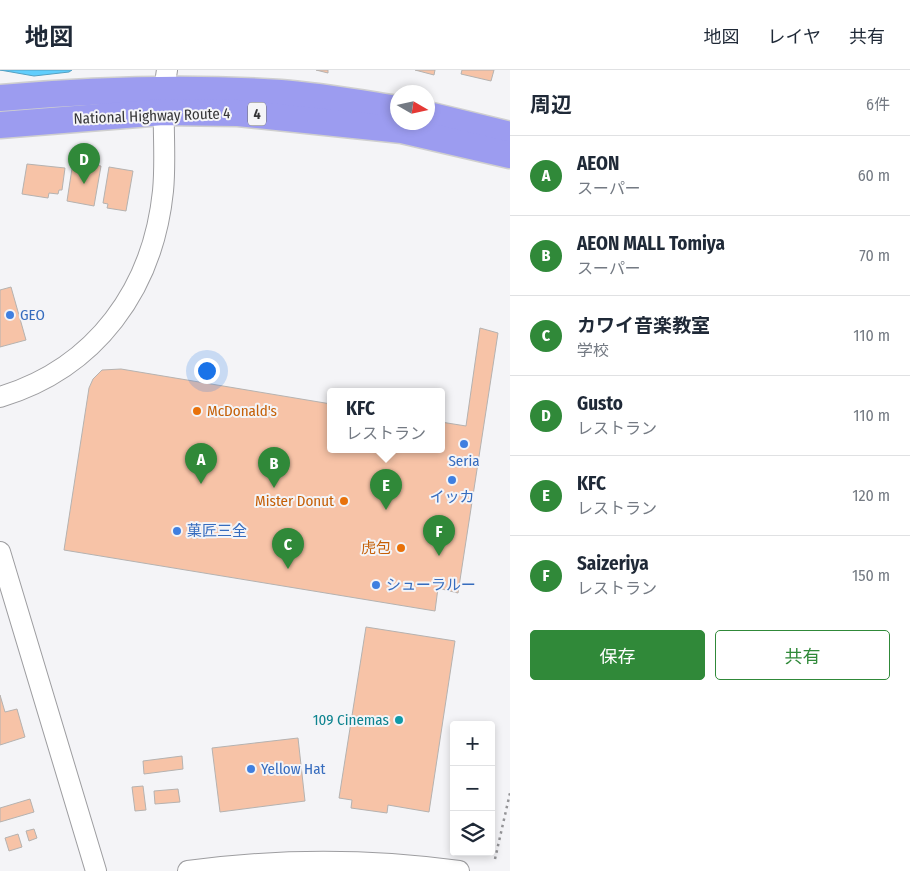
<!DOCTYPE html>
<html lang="ja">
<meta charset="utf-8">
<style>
body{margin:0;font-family:"Fira Sans Condensed","Noto Sans JP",sans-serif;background:#f2f2f3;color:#1f2937}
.controls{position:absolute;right:15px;bottom:15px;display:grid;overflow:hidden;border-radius:5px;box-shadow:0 2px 8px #0003}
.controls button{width:45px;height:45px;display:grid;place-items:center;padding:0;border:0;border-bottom:1px solid #e0e1e3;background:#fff;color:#1f2937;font:25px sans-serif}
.compass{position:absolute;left:390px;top:15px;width:45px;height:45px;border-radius:50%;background:#fff;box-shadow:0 2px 8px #0003;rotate:99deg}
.you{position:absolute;left:206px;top:300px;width:18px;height:18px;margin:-12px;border:4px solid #fff;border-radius:50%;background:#1a73e8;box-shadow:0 0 0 8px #1a73e833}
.badge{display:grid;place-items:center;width:32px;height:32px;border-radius:50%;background:#308939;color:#fff;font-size:16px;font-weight:700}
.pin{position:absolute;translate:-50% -41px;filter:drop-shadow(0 1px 2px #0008)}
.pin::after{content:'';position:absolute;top:26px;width:18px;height:15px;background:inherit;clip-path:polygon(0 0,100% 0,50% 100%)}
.popup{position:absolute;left:327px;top:318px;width:118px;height:65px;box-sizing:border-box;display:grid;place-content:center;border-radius:5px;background:#fff;filter:drop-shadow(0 1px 4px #0005);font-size:16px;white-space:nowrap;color:#747a83}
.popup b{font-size:19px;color:#1f2937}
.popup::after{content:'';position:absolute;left:50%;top:100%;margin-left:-10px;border:10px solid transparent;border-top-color:#fff}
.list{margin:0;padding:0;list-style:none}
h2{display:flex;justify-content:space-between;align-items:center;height:65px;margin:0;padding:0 20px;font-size:21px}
h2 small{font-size:16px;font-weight:400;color:#747a83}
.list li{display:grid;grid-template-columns:32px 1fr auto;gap:15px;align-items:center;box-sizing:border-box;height:80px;padding:0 20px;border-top:1px solid #e0e1e3}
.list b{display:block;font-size:19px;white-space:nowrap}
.list p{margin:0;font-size:16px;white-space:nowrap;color:#747a83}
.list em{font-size:16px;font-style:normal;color:#747a83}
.actions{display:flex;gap:10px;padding:15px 20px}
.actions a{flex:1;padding:11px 0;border:1px solid #308939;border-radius:5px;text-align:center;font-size:18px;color:#308939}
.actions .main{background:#308939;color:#fff}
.icon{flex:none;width:28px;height:28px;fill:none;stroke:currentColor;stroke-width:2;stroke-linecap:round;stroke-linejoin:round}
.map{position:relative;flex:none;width:510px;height:801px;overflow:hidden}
header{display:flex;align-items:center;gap:30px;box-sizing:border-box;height:70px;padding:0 25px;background:#fff;border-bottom:1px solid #e0e1e3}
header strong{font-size:24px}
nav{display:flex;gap:28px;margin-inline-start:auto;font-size:18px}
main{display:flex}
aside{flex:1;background:#fff}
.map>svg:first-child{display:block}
.water{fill:#61cefd;stroke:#54a0c2}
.building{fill:#f7c3a7;stroke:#b5b2b0}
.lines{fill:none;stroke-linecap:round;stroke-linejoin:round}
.tertiary-casing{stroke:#9d9da0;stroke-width:22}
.trunk-casing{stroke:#cfcfcf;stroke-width:29}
.path{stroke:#949497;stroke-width:2.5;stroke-dasharray:2.5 4;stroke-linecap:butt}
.tertiary{stroke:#fff;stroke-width:20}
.trunk{stroke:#9c9cf0;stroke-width:26}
.shop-dot{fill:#3f7fe0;stroke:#f4f4f7;stroke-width:2}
.food-dot{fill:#e8710a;stroke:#f4f4f7;stroke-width:2}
.culture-dot{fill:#0f9aa8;stroke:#f4f4f7;stroke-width:2}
.labels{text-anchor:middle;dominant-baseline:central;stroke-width:4;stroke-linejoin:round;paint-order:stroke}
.shield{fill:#f4f4f7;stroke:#6e6e71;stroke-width:1}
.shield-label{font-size:14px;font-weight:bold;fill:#353537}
.street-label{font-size:15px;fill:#353537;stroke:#f4f4f7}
.shop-label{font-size:15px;fill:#366cbe;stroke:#f4f4f7;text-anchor:start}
.food-label{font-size:15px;fill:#c56008;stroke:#f4f4f7;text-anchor:end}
.culture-label{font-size:15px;fill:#0d838f;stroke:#f4f4f7;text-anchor:end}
</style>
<header>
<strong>地図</strong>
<nav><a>地図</a><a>レイヤ</a><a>共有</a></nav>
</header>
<main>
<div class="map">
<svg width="510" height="801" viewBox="0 0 510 801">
<rect width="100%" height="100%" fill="#f4f4f7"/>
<path class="water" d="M0,0H72L69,2L34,6Z"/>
<g class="building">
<path d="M316,0H328V3Z"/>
<path d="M415,0H435L434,5Z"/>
<path d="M462,0H494L491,11L461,4Z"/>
<path d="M73,92L101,96L94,136L67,131Z"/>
<path d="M27,94L65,98L62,120H59L58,124L49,123L48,128L22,124Z"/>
<path d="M109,97L133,101L126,141L107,138L108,134L103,133Z"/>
<path d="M11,217L26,270L0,277V220Z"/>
<path d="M480,258L498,263L458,523L438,518L435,541L64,480L89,318L93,309L102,300L121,299L331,334V379H441V352L466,356Z"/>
<path d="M366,557L455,571L429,742L388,735L387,743L351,738L352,730L339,728Z"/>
<path d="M0,625L5,642L17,639L25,667L0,675Z"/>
<path d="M298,668L305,731L220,742L212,678Z"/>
<path d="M182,686L183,699L144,704L143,691Z"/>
<path d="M143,716L146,740L135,741L132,717Z"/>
<path d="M178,719L180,732L155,734L154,721Z"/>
<path d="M30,729L34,742L0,752V738Z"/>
<path d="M34,759L37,768L29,771L26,761Z"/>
<path d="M18,764L22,777L9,781L5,768Z"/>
</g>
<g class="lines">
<g class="tertiary-casing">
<g id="tertiary">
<path d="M0,327C96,298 153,219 163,121C167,81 160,40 167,0"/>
<path d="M0,482L96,801"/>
<path d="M188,801C276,789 371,789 459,801"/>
</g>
</g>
<g class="trunk-casing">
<g id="trunk">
<path d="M0,28C93,20 188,17 281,23C320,26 359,33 398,39"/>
<path d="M428,45L510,65"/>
<path d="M0,55L163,42L238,43L402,60L510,85"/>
</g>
</g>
<path class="path" d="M495,789L510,723"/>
<use href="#tertiary" class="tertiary"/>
<use href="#trunk" class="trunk"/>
</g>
<g class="shop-dot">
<circle cx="10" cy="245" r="5"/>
<circle cx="464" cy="374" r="5"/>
<circle cx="452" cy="410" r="5"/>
<circle cx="177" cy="461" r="5"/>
<circle cx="376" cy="515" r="5"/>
<circle cx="251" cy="699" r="5"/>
</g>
<g class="food-dot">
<circle cx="197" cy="341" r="5"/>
<circle cx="344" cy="431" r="5"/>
<circle cx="401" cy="478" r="5"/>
</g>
<circle class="culture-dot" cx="399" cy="650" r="5"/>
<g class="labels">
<rect class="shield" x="248" y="32.5" width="18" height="23" rx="4"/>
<g class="shield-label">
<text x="257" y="44">4</text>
</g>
<g class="street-label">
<text transform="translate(152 46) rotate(-2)">National Highway Route 4</text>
</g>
<g class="shop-label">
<text x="20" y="245">GEO</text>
<text x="464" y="391" text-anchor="middle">Seria</text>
<text x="452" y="427" text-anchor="middle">イッカ</text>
<text x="187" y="461">菓匠三全</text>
<text x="386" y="515">シューラルー</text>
<text x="261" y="699">Yellow Hat</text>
</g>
<g class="food-label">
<text x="207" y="341" text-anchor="start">McDonald's</text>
<text x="334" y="431">Mister Donut</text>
<text x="391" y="478">虎包</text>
</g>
<g class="culture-label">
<text x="389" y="650">109 Cinemas</text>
</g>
</g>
</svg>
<div class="controls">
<button>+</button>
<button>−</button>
<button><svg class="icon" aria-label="layers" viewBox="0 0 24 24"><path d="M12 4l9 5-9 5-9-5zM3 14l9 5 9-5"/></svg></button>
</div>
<svg class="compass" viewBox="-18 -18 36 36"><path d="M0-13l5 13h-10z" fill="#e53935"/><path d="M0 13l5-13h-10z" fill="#747a83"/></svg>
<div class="you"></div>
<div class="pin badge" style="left:201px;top:414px">A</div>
<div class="pin badge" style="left:274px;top:418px">B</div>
<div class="pin badge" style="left:288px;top:499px">C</div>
<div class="pin badge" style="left:84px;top:114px">D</div>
<div class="pin badge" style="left:386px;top:440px">E</div>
<div class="popup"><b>KFC</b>レストラン</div>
<div class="pin badge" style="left:439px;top:486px">F</div>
</div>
<aside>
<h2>周辺<small>6件</small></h2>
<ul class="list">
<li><span class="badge">A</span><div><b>AEON</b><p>スーパー</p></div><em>60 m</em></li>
<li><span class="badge">B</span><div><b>AEON MALL Tomiya</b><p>スーパー</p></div><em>70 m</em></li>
<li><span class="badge">C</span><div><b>カワイ音楽教室</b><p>学校</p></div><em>110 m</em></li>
<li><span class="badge">D</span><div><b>Gusto</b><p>レストラン</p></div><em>110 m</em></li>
<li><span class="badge">E</span><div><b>KFC</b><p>レストラン</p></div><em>120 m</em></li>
<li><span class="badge">F</span><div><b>Saizeriya</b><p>レストラン</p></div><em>150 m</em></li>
</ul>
<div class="actions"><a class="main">保存</a><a>共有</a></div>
</aside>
</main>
